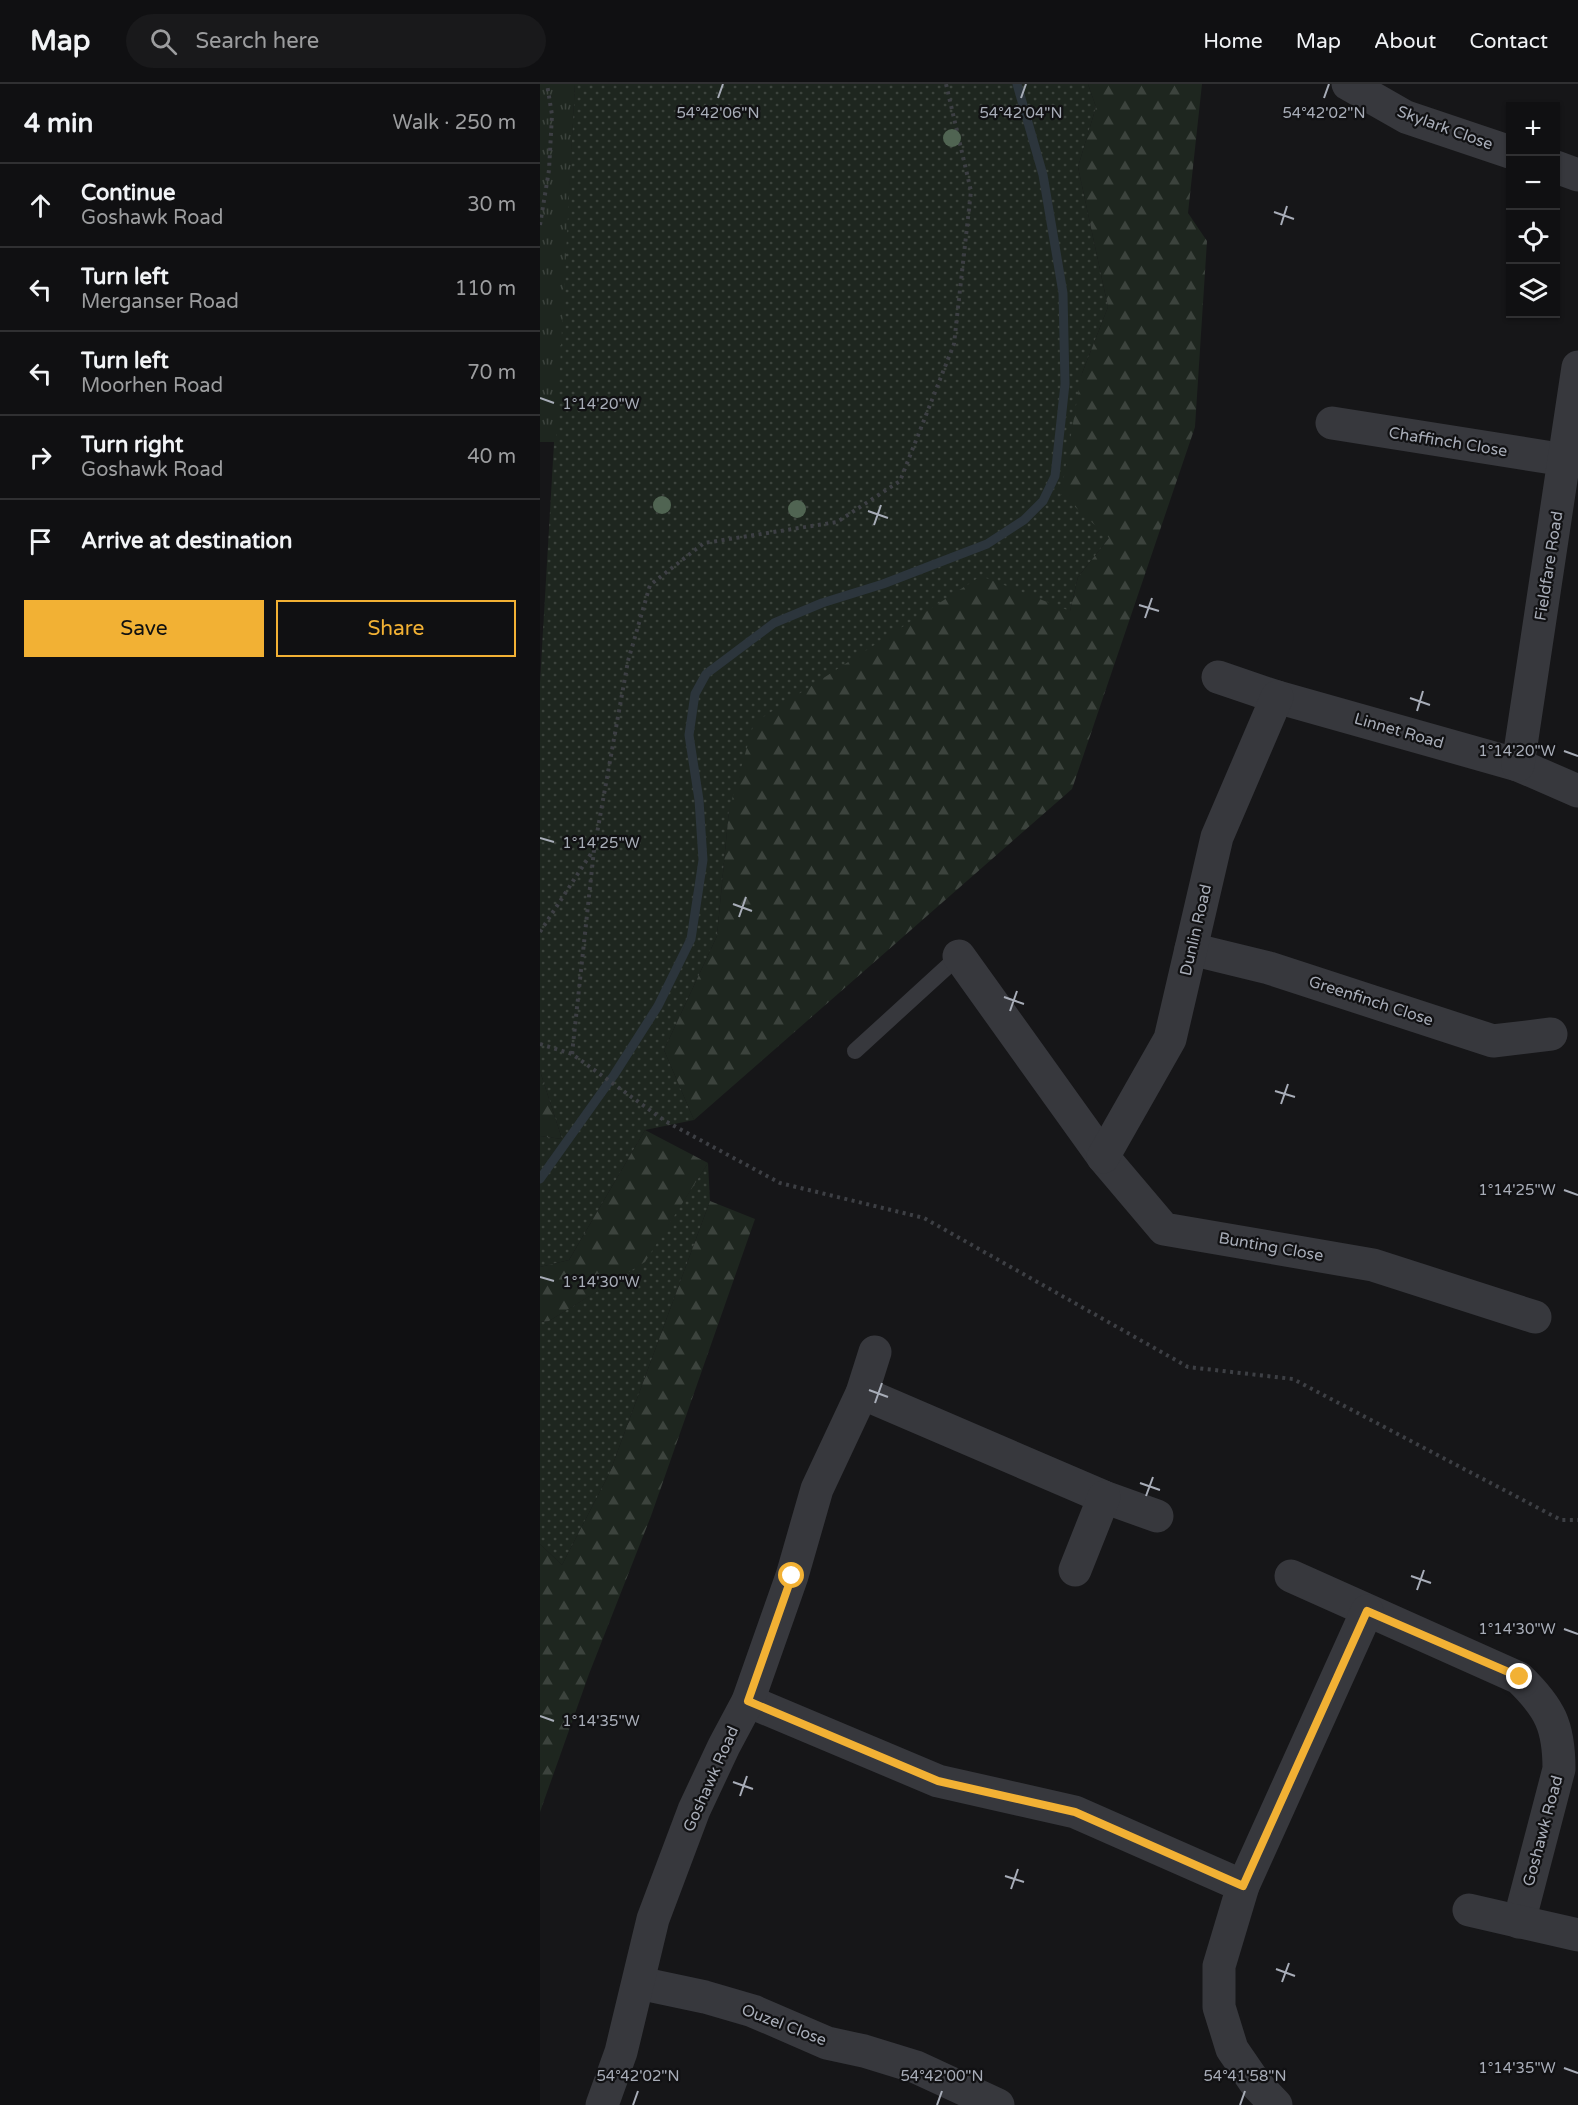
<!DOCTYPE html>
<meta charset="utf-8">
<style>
body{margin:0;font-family:"Varela Round",sans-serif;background:#19191b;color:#f1f3f6}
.controls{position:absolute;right:18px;top:18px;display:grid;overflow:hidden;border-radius:0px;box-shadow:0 2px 4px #0004}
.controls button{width:54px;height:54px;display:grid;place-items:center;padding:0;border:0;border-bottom:2px solid #303032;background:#101012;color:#f1f3f6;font:30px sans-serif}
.stop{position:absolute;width:18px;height:18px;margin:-14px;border:4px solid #f2b134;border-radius:50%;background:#fff}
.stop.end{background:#f2b134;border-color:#fff;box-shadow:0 2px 6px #0008}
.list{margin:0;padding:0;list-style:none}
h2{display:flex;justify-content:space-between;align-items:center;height:78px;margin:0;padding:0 24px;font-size:26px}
h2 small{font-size:20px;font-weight:400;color:#9c9d9f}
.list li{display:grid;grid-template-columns:39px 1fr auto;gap:18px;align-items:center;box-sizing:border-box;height:84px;padding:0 24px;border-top:2px solid #303032}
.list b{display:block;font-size:22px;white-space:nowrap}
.list p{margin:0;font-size:20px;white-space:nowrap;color:#9c9d9f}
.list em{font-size:20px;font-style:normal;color:#9c9d9f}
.actions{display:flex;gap:12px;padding:18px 24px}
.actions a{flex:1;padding:14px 0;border:2px solid #f2b134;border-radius:0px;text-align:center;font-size:21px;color:#f2b134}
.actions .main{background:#f2b134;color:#111}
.icon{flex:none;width:33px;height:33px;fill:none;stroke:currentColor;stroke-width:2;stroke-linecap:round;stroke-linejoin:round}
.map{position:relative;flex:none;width:1038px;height:2021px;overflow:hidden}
header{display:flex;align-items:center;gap:36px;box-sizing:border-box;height:84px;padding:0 30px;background:#101012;border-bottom:2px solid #303032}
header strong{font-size:28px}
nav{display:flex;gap:33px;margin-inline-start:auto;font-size:21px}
.search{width:420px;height:54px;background:#19191b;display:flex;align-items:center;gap:15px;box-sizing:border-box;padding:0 21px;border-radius:33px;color:#9c9d9f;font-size:22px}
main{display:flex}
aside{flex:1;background:#101012}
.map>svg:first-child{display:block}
.grass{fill:url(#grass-dots)}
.forest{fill:url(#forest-firs)}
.park{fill:url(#park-tufts)}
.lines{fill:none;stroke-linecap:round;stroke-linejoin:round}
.stream{stroke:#2c353c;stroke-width:9}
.path{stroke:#3d3f44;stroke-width:4;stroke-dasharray:3 4.5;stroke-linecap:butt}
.lane{stroke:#37383d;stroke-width:16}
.street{stroke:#37383d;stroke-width:33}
.tree{fill:#506452}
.route{stroke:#f2b134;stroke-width:8}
.ticks{fill:none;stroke:#a8adb8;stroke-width:2}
.labels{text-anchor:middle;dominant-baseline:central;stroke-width:4.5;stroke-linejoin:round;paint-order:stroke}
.street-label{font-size:16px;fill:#a8adb8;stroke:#111113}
.ticks-label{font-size:15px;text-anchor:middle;fill:#a8adb8;stroke:#111113;stroke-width:4.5;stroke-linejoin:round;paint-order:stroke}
</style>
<header>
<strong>Map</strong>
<div class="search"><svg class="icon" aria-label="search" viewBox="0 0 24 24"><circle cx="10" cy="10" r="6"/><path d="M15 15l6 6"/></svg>Search here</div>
<nav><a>Home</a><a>Map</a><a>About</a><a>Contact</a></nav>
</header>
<main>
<aside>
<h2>4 min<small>Walk · 250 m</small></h2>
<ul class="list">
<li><svg class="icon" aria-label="ahead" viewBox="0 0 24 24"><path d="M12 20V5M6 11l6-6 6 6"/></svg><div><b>Continue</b><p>Goshawk Road</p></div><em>30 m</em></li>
<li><svg class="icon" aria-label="left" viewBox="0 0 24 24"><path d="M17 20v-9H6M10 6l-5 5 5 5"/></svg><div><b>Turn left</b><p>Merganser Road</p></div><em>110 m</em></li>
<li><svg class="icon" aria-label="left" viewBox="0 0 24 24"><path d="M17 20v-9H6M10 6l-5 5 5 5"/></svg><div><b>Turn left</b><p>Moorhen Road</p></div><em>70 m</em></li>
<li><svg class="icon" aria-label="right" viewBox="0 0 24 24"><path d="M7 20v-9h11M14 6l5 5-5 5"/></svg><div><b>Turn right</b><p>Goshawk Road</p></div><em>40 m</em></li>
<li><svg class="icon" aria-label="arrive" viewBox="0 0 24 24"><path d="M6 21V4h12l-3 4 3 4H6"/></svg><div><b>Arrive at destination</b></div></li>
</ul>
<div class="actions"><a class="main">Save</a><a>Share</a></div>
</aside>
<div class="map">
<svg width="1038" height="2021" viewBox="0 0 1038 2021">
<defs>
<pattern id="grass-dots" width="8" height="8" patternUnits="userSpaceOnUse" patternTransform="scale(1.5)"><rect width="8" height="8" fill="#1e261f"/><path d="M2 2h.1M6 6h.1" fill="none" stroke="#3c433d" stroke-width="1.8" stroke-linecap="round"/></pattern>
<pattern id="forest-firs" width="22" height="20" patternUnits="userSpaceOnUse" patternTransform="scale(1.5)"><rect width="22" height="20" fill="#1e261f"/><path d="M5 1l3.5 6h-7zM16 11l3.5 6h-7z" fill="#3c433d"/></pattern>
<pattern id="park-tufts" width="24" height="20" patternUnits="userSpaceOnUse" patternTransform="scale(1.5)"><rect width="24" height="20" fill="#1e261f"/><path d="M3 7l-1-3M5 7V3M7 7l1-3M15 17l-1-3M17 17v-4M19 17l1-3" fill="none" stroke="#3c433d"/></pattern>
</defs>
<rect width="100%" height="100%" fill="#161618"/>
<g class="grass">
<path d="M35,0H548L556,23L538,83L568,223L541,292L569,454L538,493L530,527L189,726L177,852L124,966L154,1036L105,1046L29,1176L0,1183V1052L22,1055L0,987V598Z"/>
<path d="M168,1079L170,1117L70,1388L22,1481L0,1460V1238L9,1237L104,1178Z"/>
</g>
<g class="forest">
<path d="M548,0H662L648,129L667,157L655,343L532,705L154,1036L124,966L177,852L189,726L214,639L441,492L530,527L538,493L569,454L521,410L541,292L568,223L538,83L556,23Z"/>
<path d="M0,987L22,1055L0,1052Z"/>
<path d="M105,1046L168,1079L105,1178L9,1237L0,1238V1183L29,1176Z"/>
<path d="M170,1117L215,1135L111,1432L49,1590L0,1728V1460L22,1481L70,1388Z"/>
</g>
<path class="park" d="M0,0H35L16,358H0Z"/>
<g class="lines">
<path class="stream" d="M0,1095L74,991L118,922L151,855L163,776L159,716L149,651L155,610L166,590L234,539L282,519L343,500L447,460L484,436L503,417L515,392L525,300L523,209L503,91L477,0"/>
<g class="path">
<path d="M0,141L9,86L12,31L7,0"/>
<path d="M0,848L52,768"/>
<path d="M0,960L32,970L125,1037L240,1099L384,1134L648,1283L753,1295L1021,1436H1038"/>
<path d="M32,970L54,766L88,577L110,501L164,459L297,438L360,397L414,260L431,107L406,0"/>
</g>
<path class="lane" d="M315,967L419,872"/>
<g class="street">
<path d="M808,0L866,33L970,68"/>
<path d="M1016,83L1038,91"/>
<path d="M792,339L1025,376"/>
<path d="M678,593L737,613L978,681L1038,707"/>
<path d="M978,681L1038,283"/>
<path d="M651,865L729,884L953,957L1011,950"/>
<path d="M419,872L563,1073L624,1145L833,1181L995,1233"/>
<path d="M563,1073L630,955L677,753L737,613"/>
<path d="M322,1309L564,1413L617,1432"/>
<path d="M535,1486L564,1413"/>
<path d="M751,1492L979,1594C1010,1624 1019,1642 1019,1685L979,1838"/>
<path d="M208,1617L398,1697L535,1728L703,1802"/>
<path d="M929,1826L1038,1851"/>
<path d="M99,1899L165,1913L213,1927L287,1959L324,1967L376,1983L458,2021"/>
<path d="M62,2021L81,1968L113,1835L154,1726L184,1662L208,1617L252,1492L277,1405L322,1309L335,1268"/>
<path d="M736,2021L716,2000L692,1965L679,1923V1882L703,1802L827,1527"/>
</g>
</g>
<g class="tree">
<circle cx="412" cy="54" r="9"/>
<circle cx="122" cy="421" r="9"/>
<circle cx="257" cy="425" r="9"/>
</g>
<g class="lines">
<path class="route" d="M252,1492L208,1617L398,1697L535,1728L703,1802L827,1527L980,1593"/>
</g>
<path class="ticks" d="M178,14L183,0M481,14L486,0M784,14L789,0M734,128L754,135M741,141L747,122M0,314L14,319M328,427L348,434M334,441L341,421M599,521L619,527M605,534L612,514M870,614L890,621M877,627L883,607M1024,667L1038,672M0,754L14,758M193,820L212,827M199,833L206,813M464,913L484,920M470,927L477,907M735,1007L755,1013M741,1020L748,1000M1024,1106L1038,1111M0,1193L14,1197M329,1306L348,1313M335,1319L342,1299M600,1399L620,1406M606,1412L613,1393M871,1492L891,1499M877,1506L884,1486M1024,1545L1038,1550M0,1632L14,1637M193,1698L213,1705M200,1712L207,1692M465,1792L484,1798M471,1805L478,1785M736,1885L755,1892M742,1898L749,1879M1024,1984L1038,1989M93,2021L98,2007M397,2021L402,2007M700,2021L705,2007"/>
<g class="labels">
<g class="street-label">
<text transform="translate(905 44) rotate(20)">Skylark Close</text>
<text transform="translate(908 358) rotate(9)">Chaffinch Close</text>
<text transform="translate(1009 482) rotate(-81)">Fieldfare Road</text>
<text transform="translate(859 647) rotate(16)">Linnet Road</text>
<text transform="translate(656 846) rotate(-77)">Dunlin Road</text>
<text transform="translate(831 917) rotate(18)">Greenfinch Close</text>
<text transform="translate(731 1163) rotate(10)">Bunting Close</text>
<text transform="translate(171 1695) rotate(-66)">Goshawk Road</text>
<text transform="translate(1003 1747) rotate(-75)">Goshawk Road</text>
<text transform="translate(244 1941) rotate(21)">Ouzel Close</text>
</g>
</g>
<g class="ticks-label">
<text x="178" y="34">54°42'06"N</text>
<text x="481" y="34">54°42'04"N</text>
<text x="784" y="34">54°42'02"N</text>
<text x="61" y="325">1°14'20"W</text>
<text x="977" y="672">1°14'20"W</text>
<text x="61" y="764">1°14'25"W</text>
<text x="977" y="1111">1°14'25"W</text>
<text x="61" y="1203">1°14'30"W</text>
<text x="977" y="1550">1°14'30"W</text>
<text x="61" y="1642">1°14'35"W</text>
<text x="977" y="1989">1°14'35"W</text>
<text x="98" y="1997">54°42'02"N</text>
<text x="402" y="1997">54°42'00"N</text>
<text x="705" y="1997">54°41'58"N</text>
</g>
</svg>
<div class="controls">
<button>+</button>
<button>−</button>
<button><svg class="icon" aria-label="locate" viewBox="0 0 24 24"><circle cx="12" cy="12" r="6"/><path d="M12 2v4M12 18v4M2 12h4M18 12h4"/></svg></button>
<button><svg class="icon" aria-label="layers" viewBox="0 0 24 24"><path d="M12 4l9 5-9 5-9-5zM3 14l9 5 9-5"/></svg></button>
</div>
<div class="stop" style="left:252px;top:1492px"></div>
<div class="stop end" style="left:980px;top:1593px"></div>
</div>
</main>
